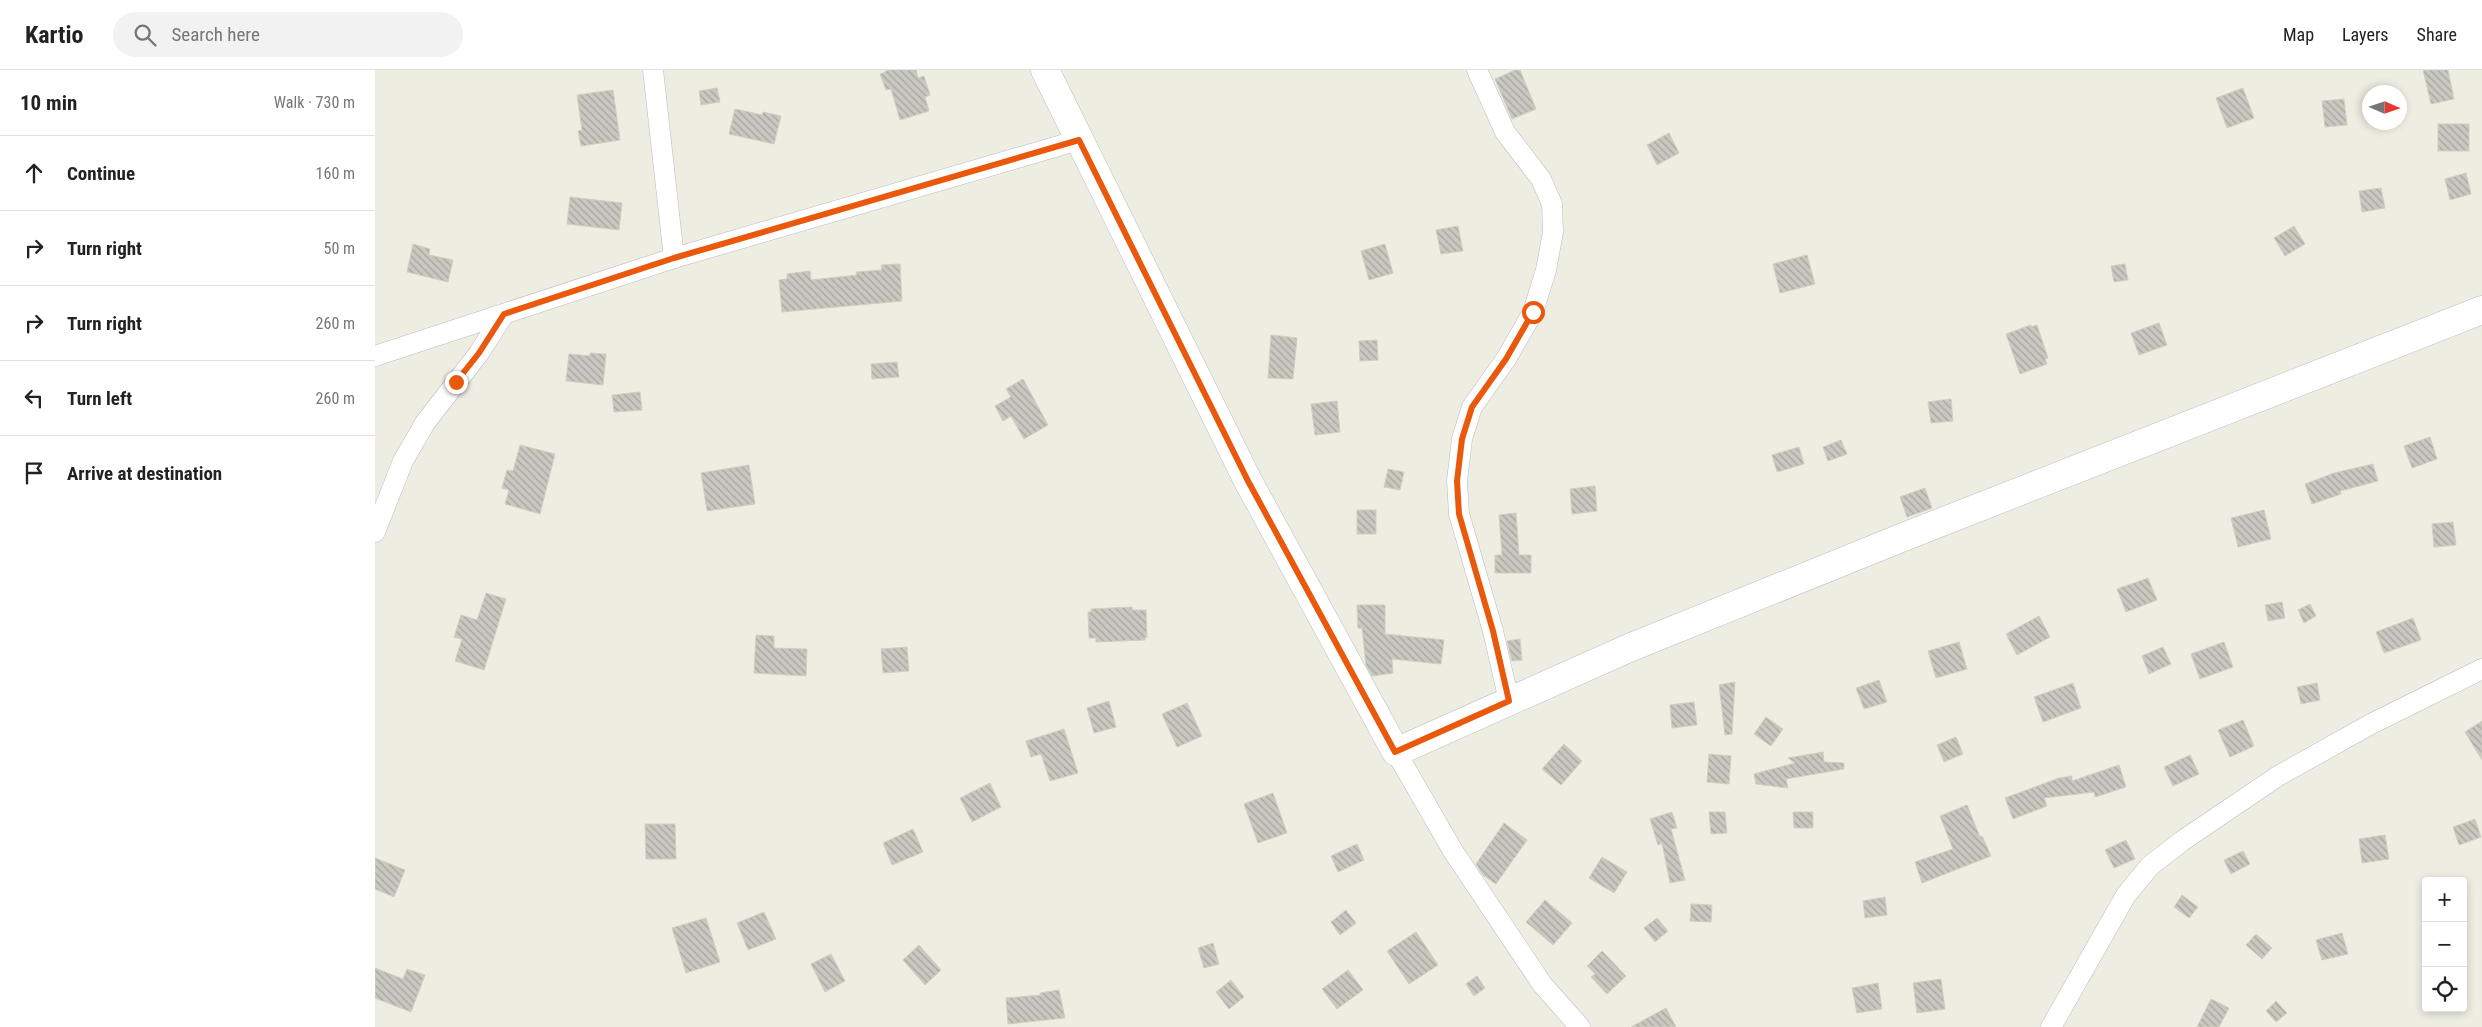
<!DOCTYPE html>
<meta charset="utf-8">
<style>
body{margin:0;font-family:"Roboto Condensed",sans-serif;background:#f2f2f2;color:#222}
.controls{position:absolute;right:15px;bottom:15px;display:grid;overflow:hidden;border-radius:5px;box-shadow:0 2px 8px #0003}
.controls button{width:45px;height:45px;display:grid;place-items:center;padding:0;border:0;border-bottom:1px solid #e0e0e0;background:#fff;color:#222;font:25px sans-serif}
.compass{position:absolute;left:1987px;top:15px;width:45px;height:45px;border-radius:50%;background:#fff;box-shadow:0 2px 8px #0003;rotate:93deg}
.stop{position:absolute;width:15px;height:15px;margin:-11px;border:4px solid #ea580c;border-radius:50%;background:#fff}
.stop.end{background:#ea580c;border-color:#fff;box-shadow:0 1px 5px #0008}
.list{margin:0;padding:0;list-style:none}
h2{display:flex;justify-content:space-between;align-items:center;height:65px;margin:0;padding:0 20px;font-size:21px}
h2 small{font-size:16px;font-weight:400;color:#767676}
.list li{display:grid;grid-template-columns:32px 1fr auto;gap:15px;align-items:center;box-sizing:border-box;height:75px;padding:0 20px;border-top:1px solid #e0e0e0}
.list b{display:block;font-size:19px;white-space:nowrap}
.list em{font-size:16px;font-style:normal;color:#767676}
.icon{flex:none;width:28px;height:28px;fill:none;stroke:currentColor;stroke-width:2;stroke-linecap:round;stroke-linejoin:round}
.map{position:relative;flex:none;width:2107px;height:957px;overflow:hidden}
header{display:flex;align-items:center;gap:30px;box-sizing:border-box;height:70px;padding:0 25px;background:#fff;border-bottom:1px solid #e0e0e0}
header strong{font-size:24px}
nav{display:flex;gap:28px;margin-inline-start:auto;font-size:18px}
.search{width:350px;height:45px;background:#f2f2f2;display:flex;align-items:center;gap:12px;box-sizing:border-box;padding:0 18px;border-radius:28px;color:#767676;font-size:19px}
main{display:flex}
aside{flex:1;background:#fff}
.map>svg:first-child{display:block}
.building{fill:url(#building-back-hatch);stroke:#d2cfc1}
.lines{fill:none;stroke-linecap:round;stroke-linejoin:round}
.street-casing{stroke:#babbc1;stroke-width:21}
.secondary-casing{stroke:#bbbdc4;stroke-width:29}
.street{stroke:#fff;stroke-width:20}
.secondary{stroke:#fff;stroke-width:28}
.route{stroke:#ea580c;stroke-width:6}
</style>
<header>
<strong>Kartio</strong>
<div class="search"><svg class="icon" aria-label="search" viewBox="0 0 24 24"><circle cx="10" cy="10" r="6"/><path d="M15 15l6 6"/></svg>Search here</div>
<nav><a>Map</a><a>Layers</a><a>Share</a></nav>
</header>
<main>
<aside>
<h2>10 min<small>Walk · 730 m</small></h2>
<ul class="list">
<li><svg class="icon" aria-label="ahead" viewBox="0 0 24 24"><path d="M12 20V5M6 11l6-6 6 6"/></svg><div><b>Continue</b></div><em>160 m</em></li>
<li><svg class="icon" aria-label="right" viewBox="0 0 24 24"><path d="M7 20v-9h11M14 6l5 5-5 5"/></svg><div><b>Turn right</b></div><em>50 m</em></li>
<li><svg class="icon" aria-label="right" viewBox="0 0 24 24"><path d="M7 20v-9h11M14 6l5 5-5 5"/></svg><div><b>Turn right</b></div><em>260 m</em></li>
<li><svg class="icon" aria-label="left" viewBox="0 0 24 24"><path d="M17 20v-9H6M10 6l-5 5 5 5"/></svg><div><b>Turn left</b></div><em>260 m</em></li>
<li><svg class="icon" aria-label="arrive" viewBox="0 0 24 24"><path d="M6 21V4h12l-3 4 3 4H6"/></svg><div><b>Arrive at destination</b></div></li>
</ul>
</aside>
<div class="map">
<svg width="2107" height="957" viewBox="0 0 2107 957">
<defs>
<pattern id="building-back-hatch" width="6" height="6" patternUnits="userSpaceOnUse" patternTransform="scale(1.25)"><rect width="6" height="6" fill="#c8c7c0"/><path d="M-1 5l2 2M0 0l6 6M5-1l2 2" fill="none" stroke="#a5a5a0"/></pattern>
</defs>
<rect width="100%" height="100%" fill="#edede2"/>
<g class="building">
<path d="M511,0H541L543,8L549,6L555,25L550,27L554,41L525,50L516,19L511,20L505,4L511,2Z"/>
<path d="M1140,0H1145L1161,39L1137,49L1120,9Z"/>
<path d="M2048,0H2073L2079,29L2056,34Z"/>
<path d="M342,18L345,32L326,35L324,21Z"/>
<path d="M1868,18L1879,48L1852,58L1841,28Z"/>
<path d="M238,20L245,70L206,76L203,61L207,60L202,25Z"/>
<path d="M1969,29L1972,55L1950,57L1947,31Z"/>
<path d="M360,39L387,45L388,42L406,46L399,74L354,64Z"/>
<rect x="2063" y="54" width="31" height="27"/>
<path d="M1294,63L1304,83L1282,95L1272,75Z"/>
<path d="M2091,103L2096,124L2075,130L2070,109Z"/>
<path d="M2006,118L2010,138L1987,142L1984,121Z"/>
<path d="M195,127L247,133L244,160L192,154Z"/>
<path d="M1083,156L1088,181L1066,184L1061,160Z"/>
<path d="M1919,156L1930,174L1910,186L1899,168Z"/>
<path d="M38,174L55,179L54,185L78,190L73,212L32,202Z"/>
<path d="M1010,174L1018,203L994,210L986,181Z"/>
<path d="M1432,185L1440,214L1405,223L1398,194Z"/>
<path d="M525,194L527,231L407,242L404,210L412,209V204L435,201L436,210L482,205L481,202L507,200L506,195Z"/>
<path d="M1750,194L1753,210L1739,212L1736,196Z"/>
<path d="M1784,253L1792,275L1764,285L1756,263Z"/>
<path d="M1656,255V257L1662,255L1673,288L1670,289L1672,294L1645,304L1631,264Z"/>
<path d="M896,265L922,268L918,309L893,308Z"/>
<path d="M1002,270L1003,290L985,291L984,271Z"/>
<path d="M215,283L231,284L228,315L191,311L194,284L215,286Z"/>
<path d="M522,292L524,307L497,309L496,294Z"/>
<path d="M648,309L673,355L649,369L636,346L628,351L620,336L636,327L631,319Z"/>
<path d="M265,322L267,340L239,342L237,325Z"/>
<path d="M1576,329L1578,351L1556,353L1553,332Z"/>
<path d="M962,331L965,362L940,365L936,334Z"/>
<path d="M2055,367L2062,389L2037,398L2029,376Z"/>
<path d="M1466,370L1472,384L1453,391L1448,377Z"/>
<path d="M145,375L180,384L165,444L130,434L134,420L127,418L132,400L138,401Z"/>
<path d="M1424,377L1429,394L1402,402L1397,385Z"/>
<path d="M1998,394L2003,411L1965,421L1966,424L1937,434L1930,414L1959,403Z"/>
<path d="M374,395L380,434L332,441L326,403Z"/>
<path d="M1013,399L1029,402L1025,420L1009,417Z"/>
<path d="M1220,416L1222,441L1197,444L1195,419Z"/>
<path d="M1550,418L1557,438L1532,447L1525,427Z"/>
<rect x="982" y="440" width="19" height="24"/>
<path d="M1889,440L1896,469L1863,477L1856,448Z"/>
<path d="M1141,443L1144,485H1156V503H1120V485H1127L1124,445Z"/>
<path d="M2078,452L2081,475L2059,477L2057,454Z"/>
<path d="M1773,508L1782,530L1751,542L1742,519Z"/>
<path d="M111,523L131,529L109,600L80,591L87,569L79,567L86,545L102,550Z"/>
<path d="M1907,532L1910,548L1893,551L1890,535Z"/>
<path d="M1935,534L1941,546L1929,553L1923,540Z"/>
<path d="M982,535H1010V564L1069,570L1066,594L1017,589L1018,603L997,606L991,595L987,558H983Z"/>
<path d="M757,537V540H771L772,568L770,567V570L721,572V568H714L713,542H716V539Z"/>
<path d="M1664,546L1675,567L1642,585L1631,564Z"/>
<path d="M2038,548L2046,570L2009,583L2001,562Z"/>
<path d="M381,565L399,566V578L432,579L431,606L379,603Z"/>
<path d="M1145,569L1147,590L1137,591L1132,571Z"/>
<path d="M1584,572L1592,599L1561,608L1553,581Z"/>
<path d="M1849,572L1858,597L1825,609L1816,584Z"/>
<path d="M532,577L534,601L508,603L506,579Z"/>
<path d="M1788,577L1796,594L1774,604L1767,586Z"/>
<path d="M1504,610L1512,632L1489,639L1481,618Z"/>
<path d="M1360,612L1357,664L1350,665L1344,615Z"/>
<path d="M1698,613L1706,638L1668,652L1659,627Z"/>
<path d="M1942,613L1945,630L1926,634L1922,617Z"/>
<path d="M734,631L741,657L719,663L712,638Z"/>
<path d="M1319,632L1322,655L1297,658L1295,635Z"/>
<path d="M812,633L827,666L802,677L787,644Z"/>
<path d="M1391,647L1408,659L1396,676L1379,664Z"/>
<path d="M1868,650L1879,676L1855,687L1843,660Z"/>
<path d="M2107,651V690L2090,662Z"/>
<path d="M689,659L703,703L675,711L666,684L656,687L651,671Z"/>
<path d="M1581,667L1588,684L1569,692L1562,675Z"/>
<path d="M1189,674L1207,691L1186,715L1167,699Z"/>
<path d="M1448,682L1449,692L1469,693V699L1411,709L1413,718L1381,714L1379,704L1420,693L1413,688Z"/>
<path d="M1334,684L1356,686L1354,714L1332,712Z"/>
<path d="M1815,685L1824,704L1798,716L1789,697Z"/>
<path d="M1744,695L1751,717L1720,727L1719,722L1669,728L1672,736L1638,749L1630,728L1684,708L1697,706V711Z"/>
<path d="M615,713L626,737L597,752L585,728Z"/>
<path d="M898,723L912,763L883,773L869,734Z"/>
<path d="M1592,735L1605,767L1607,766L1616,786L1547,813L1540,792L1578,779L1565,746Z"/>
<path d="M1297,742L1302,758L1296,759L1310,810L1295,813L1287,773L1283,775L1275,749Z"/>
<path d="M1334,742H1350L1352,763L1336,764Z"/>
<path d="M1418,742H1438V758H1419Z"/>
<path d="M2100,749L2106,767L2084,775L2078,757Z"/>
<path d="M1129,753L1152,770L1121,814L1108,805L1101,794Z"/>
<path d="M270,754H300L301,789H271Z"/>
<path d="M538,759L548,782L517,795L508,773Z"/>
<path d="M2010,765L2014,789L1987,793L1984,769Z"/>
<path d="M1751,770L1760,789L1739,798L1730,780Z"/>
<path d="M982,774L989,790L963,802L956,786Z"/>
<path d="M1868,781L1875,794L1856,804L1849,790Z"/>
<path d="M1227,787L1252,802L1239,823L1214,808Z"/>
<path d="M0,788L30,800L19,827L0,819Z"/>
<path d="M1807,825L1823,837L1814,848L1799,837Z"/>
<path d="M1510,827L1512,845L1490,848L1488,831Z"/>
<path d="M1170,830L1197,853L1178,875L1151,852Z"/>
<path d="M1316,834L1337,835L1336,852L1315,851Z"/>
<path d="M971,840L981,853L965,865L956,852Z"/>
<path d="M389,842L401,869L373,880L362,853Z"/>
<path d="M331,848L345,892L311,903L297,858Z"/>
<path d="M1282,848L1293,861L1280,872L1269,858Z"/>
<path d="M1041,862L1063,895L1034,914L1012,881Z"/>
<path d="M1967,863L1973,884L1947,890L1941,870Z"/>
<path d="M1881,864L1897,878L1887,889L1871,875Z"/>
<path d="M838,873L844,894L829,898L823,878Z"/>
<path d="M544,875L566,900L550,915L528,890Z"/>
<path d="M1227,881L1251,906L1232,924L1216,907L1220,904L1212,896Z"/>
<path d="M456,884L470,911L450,922L436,894Z"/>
<path d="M0,898L28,909L32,899L50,905L36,942L0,928Z"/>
<path d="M973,900L988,920L962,939L947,919Z"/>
<path d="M1102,906L1110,918L1099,926L1091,914Z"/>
<path d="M1566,909L1570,939L1542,943L1538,913Z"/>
<path d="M856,910L869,927L854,939L841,922Z"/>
<path d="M1503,913L1507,939L1482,943L1477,918Z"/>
<path d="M684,920L690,948L633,954L631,928L666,925L665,923Z"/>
<path d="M1836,929L1854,938L1844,957H1822Z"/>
<path d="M1901,931L1912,943L1901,952L1891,941Z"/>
<path d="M1291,938L1301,957H1256Z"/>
</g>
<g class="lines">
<g class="street-casing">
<g id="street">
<path d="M278,0L299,188"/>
<path d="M1102,0L1130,62L1166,109L1177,134L1178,162L1171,200L1158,242L1131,289L1097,337L1087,369L1082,411L1084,444L1118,561L1134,631"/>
<path d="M0,286L299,188L704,70"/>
<path d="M0,462L28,391L50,353L104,283L129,244"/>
<path d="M1021,682L1078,781L1167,914L1205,957"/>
<path d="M1676,957L1751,825L1775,796L1807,771L1903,706L1996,654L2107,599"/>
</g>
</g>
<g class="secondary-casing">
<path id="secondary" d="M670,0L873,411L1021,682L1254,578L1536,464L2107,240"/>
</g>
<use href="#street" class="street"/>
<use href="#secondary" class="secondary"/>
</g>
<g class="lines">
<path class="route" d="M81,312L104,283L129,244L299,188L704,70L873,411L1020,682L1134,631L1118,561L1084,444L1082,411L1087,369L1097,337L1131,289L1158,242"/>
</g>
</svg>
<div class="controls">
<button>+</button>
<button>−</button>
<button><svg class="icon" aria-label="locate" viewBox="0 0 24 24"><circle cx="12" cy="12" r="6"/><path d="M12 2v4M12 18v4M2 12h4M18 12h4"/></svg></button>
</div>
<svg class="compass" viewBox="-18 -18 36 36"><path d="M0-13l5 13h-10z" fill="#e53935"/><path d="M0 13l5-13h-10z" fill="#767676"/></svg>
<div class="stop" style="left:1158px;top:242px"></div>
<div class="stop end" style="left:81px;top:312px"></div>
</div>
</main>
